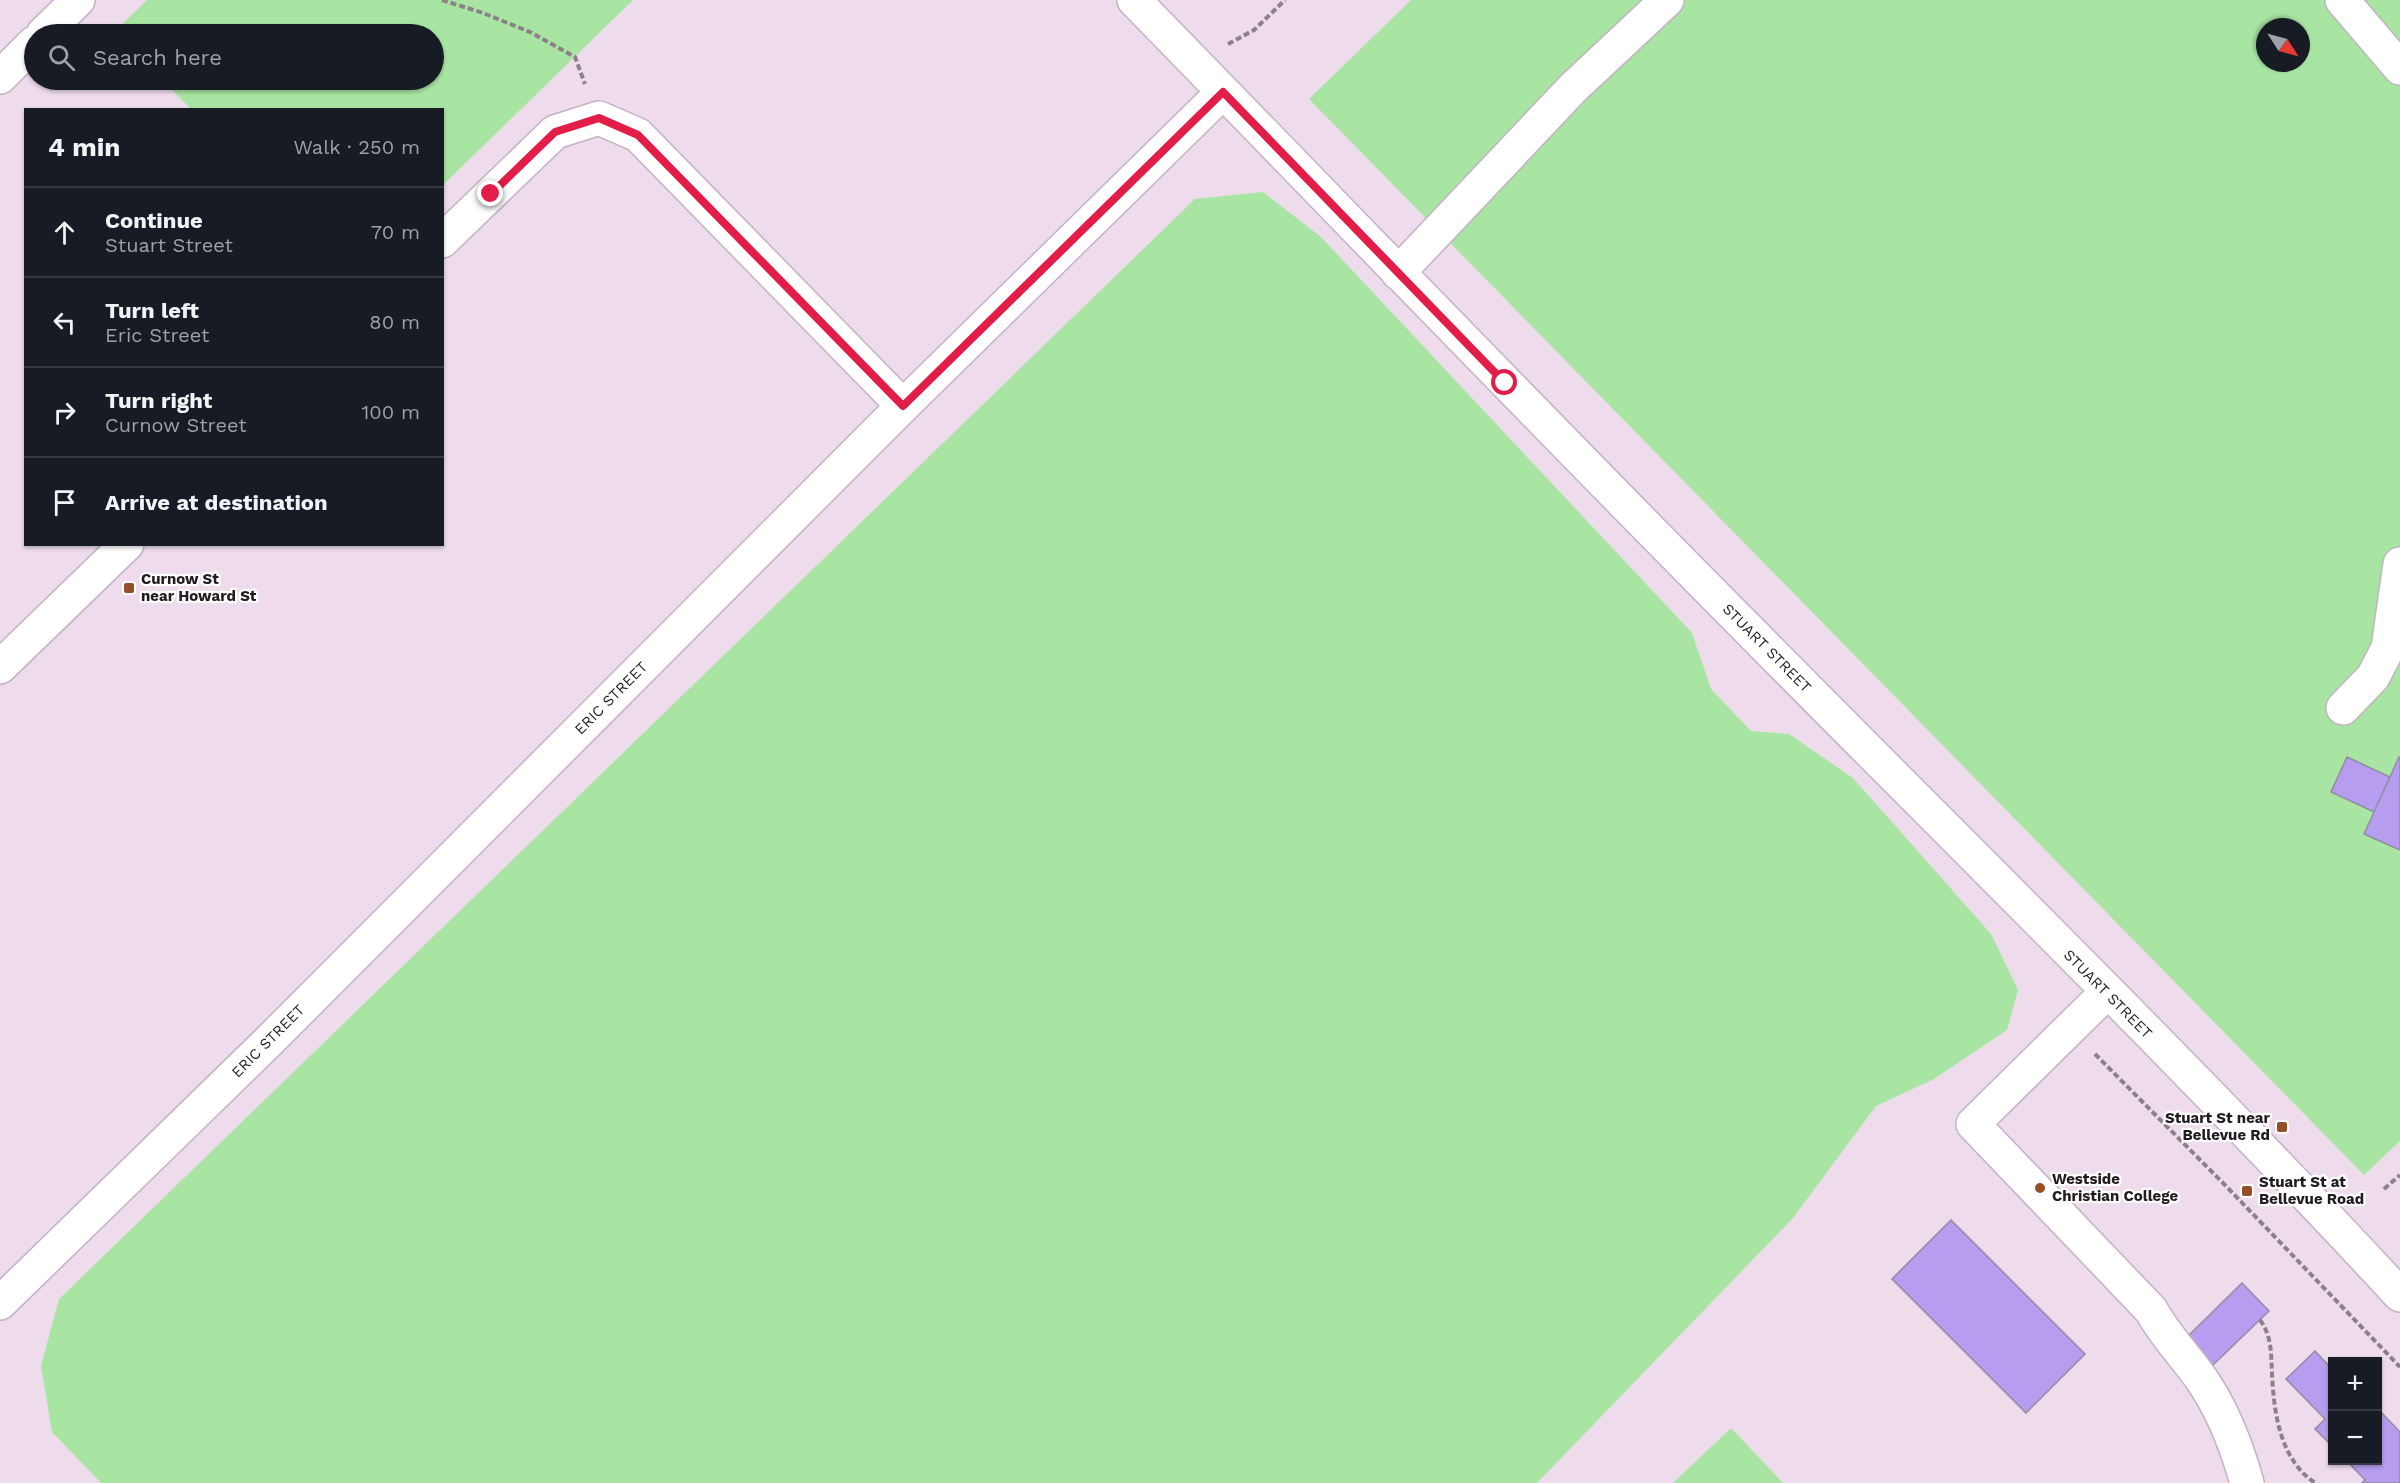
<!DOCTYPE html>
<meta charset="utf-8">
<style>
body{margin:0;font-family:"Work Sans",sans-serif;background:#242831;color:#f1f3f6}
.controls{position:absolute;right:18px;bottom:18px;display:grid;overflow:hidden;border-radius:0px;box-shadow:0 2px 4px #0004}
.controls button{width:54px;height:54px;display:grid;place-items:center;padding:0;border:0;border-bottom:2px solid #363941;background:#171b24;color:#f1f3f6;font:30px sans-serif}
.compass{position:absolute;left:2256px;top:18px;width:54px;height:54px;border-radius:50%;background:#171b24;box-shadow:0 2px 4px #0004;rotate:126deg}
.stop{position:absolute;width:18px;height:18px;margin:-14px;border:4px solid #e11d48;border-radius:50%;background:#fff}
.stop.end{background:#e11d48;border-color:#fff;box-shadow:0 2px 6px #0008}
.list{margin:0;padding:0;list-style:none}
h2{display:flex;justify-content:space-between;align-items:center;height:78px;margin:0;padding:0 24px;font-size:26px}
h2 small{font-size:20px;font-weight:400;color:#9ea1a6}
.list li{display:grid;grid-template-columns:39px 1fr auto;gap:18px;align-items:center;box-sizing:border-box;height:90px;padding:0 24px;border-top:2px solid #363941}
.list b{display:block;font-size:22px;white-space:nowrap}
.list p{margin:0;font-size:20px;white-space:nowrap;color:#9ea1a6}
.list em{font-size:20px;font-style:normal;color:#9ea1a6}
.icon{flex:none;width:33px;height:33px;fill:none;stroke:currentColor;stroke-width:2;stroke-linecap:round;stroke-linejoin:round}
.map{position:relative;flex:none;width:2400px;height:1483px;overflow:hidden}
.search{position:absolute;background:#171b24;box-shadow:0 2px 4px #0004;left:24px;top:24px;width:420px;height:66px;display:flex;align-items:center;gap:15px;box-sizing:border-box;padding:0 21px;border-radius:33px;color:#9ea1a6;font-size:22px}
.panel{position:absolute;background:#171b24;box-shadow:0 2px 4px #0004;left:24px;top:108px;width:420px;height:438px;border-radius:0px}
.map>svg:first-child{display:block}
.green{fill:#a8e5a2;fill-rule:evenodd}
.building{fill:#b79df0;stroke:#918ca0;stroke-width:1.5}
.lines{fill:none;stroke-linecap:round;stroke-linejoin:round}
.minor-casing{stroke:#c3b2c2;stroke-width:36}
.path{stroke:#8c808b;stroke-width:4;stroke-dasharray:6 3;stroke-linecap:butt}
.minor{stroke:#fff;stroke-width:33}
.route{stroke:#e11d48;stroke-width:8}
.poi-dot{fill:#954f26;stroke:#fff;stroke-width:2}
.labels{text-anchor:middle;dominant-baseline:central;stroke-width:4.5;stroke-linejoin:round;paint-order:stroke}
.poi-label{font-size:15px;font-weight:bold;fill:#221c22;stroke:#fff;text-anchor:start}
.street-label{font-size:15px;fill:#221c22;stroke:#fff}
</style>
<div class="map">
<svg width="2400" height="1483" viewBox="0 0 2400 1483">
<rect width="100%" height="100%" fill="#eedcec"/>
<g class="green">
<path d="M147,0H633L443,185L442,110L191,109L162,80H434V34H119L115,31Z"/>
<path d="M1411,0H2400V1141L2364,1175L1309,99ZM2265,27H2301V63H2265Z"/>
<path d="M1263,192L1321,237L1692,633L1711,689L1751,731L1789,734L1853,778L1991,934L2018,990L2007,1030L1934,1079L1876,1106L1793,1218L1537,1483H101L52,1432L41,1366L59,1299L1195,199Z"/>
<path d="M1731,1428L1783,1483H1673Z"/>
</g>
<g class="building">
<path d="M2347,757L2390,777L2374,812L2331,792Z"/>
<path d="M2399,757L2400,758V850L2364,834Z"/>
<path d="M1951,1220L2085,1354L2026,1413L1892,1279Z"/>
<path d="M2242,1283L2269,1311L2213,1365L2187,1337Z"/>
<path d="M2315,1351L2332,1369V1446L2315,1429L2325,1419L2286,1379Z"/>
<path d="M2378,1409L2400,1432V1483H2362L2365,1480L2346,1460H2378Z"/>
</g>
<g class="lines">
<g class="minor-casing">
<g id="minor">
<path d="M1134,0C1340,211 1543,423 1751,632C1968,852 2190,1068 2400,1295"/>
<path d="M2342,0L2400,68"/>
<path d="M43,34L78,0"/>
<path d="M0,77L34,43"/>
<path d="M442,241L555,132L599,118L638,135L903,406"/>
<path d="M1398,273L1573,88L1667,0"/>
<path d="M0,667L127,544"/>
<path d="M2343,708L2373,677L2388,648L2400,564"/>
<path d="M2107,992L1973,1124L2151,1310C2166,1337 2183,1353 2200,1377C2222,1408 2237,1447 2247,1483"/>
<path d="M0,1303L268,1042L903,406L1223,92"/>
</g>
</g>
<g class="path">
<path d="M442,0L483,13L530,32L575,57L585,84"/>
<path d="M1228,44L1254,30L1285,0"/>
<path d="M2095,1054L2223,1183L2400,1367"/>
<path d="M2384,1189L2400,1175"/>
<path d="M2260,1320C2272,1336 2271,1354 2272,1374C2274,1414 2280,1459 2315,1483"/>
</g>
<use href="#minor" class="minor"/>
</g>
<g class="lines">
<path class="route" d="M491,194L555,132L599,118L638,135L903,406L1223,92L1505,383"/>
</g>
<g class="poi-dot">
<rect x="123" y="582" width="12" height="12" rx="3"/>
<rect x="2276" y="1121" width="12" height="12" rx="3"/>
<circle cx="2040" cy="1188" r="6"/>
<rect x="2241" y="1185" width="12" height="12" rx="3"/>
</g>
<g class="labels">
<g class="poi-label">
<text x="141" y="579">Curnow St<tspan x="141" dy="17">near Howard St</tspan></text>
<text x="2270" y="1118" text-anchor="end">Stuart St near<tspan x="2270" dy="17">Bellevue Rd</tspan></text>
<text x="2052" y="1179">Westside<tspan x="2052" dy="17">Christian College</tspan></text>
<text x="2259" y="1182">Stuart St at<tspan x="2259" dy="17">Bellevue Road</tspan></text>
</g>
<g class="street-label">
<text transform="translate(1767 648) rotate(45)">STUART STREET</text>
<text transform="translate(611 698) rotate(-45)">ERIC STREET</text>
<text transform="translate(2108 994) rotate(45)">STUART STREET</text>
<text transform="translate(268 1041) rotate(-45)">ERIC STREET</text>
</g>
</g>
</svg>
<div class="controls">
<button>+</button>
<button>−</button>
</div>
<svg class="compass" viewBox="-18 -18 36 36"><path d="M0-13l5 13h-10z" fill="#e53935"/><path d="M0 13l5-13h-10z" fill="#9ea1a6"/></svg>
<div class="stop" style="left:1505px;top:383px"></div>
<div class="stop end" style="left:491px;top:194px"></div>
<div class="search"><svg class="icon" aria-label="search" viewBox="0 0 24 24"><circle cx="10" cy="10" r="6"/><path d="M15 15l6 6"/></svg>Search here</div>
<section class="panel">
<h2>4 min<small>Walk · 250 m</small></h2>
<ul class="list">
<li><svg class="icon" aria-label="ahead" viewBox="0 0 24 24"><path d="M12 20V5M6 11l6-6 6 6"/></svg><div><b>Continue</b><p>Stuart Street</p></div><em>70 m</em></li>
<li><svg class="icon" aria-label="left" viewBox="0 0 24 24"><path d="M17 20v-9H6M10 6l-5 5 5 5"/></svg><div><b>Turn left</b><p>Eric Street</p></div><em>80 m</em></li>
<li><svg class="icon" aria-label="right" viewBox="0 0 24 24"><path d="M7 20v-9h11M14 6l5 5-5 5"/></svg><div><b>Turn right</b><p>Curnow Street</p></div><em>100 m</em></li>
<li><svg class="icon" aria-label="arrive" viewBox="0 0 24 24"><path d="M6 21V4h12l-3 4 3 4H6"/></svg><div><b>Arrive at destination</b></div></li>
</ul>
</section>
</div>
